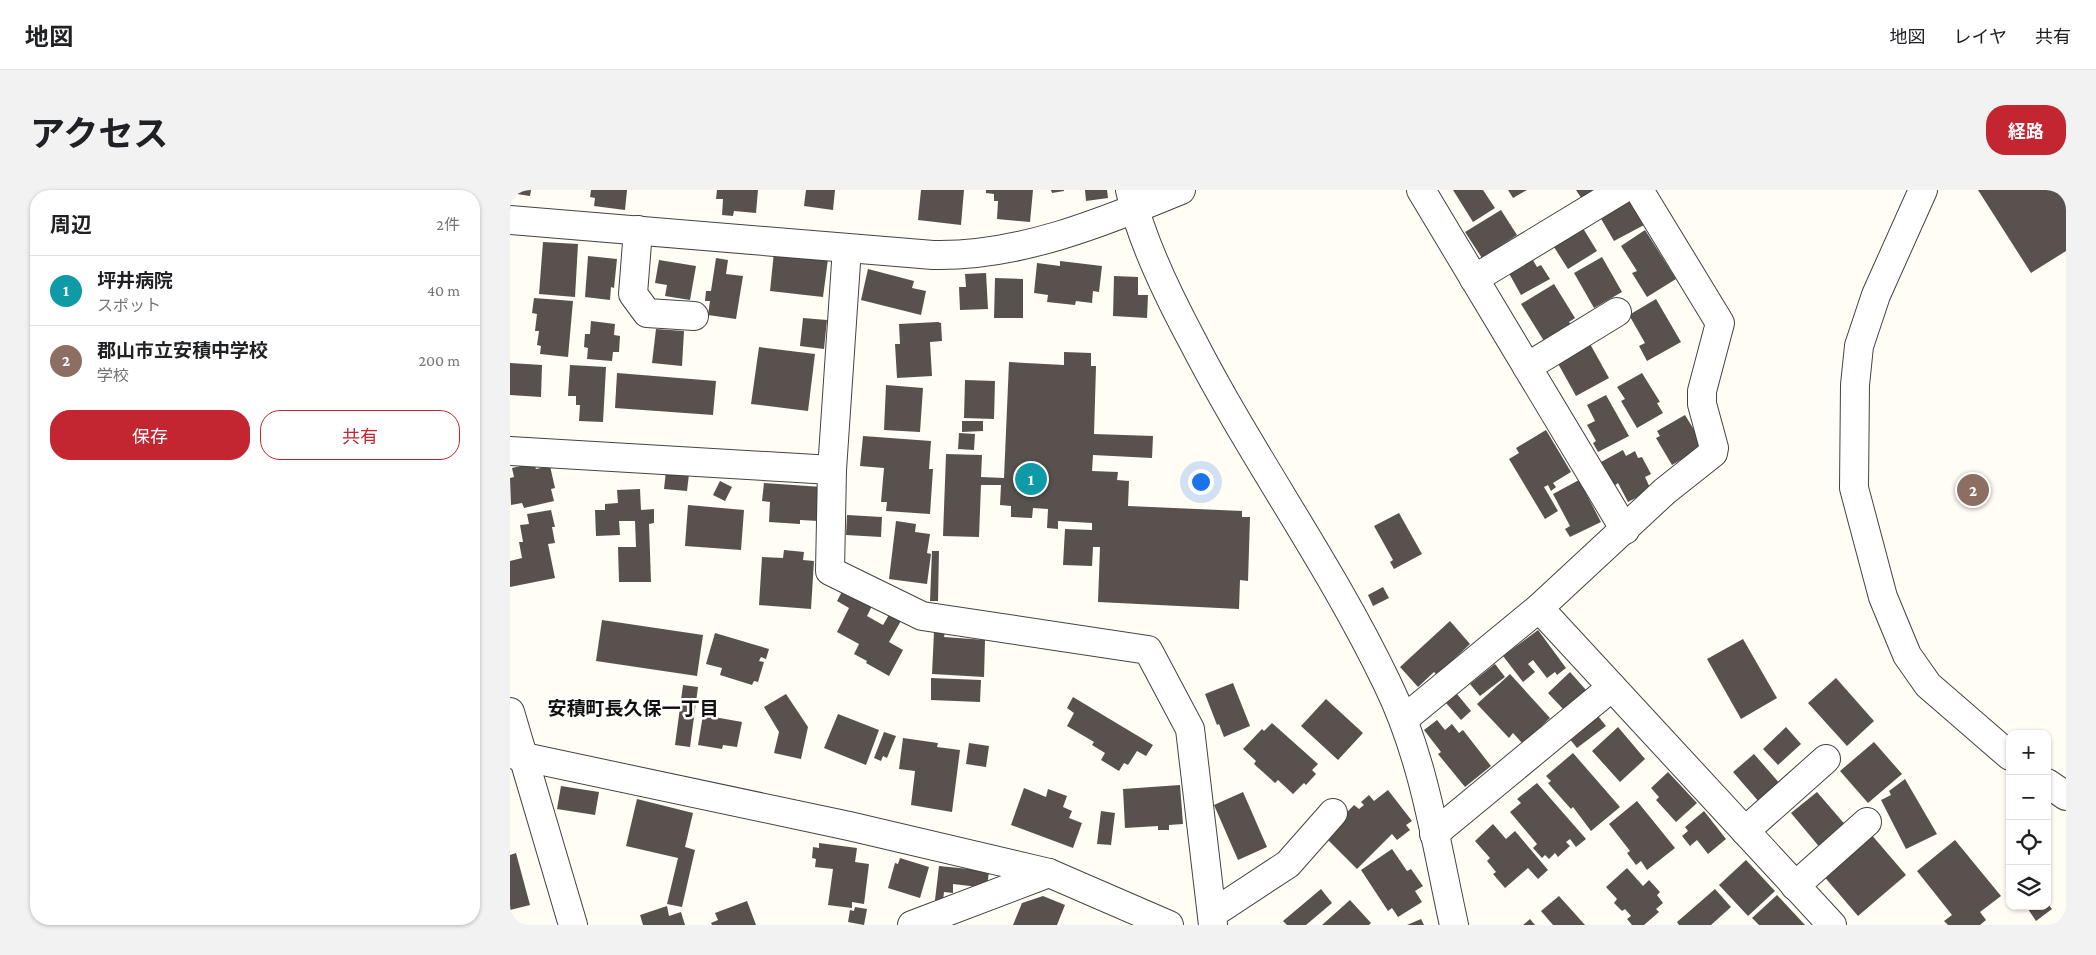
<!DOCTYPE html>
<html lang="ja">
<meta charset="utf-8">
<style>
body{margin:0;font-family:"Crimson Pro","Noto Sans JP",serif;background:#f2f2f2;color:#202124}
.controls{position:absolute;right:15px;bottom:15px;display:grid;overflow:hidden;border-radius:10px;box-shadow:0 1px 4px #0004}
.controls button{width:45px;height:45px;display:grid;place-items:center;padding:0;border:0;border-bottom:1px solid #e0e0e0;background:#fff;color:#202124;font:25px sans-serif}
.you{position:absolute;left:690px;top:291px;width:18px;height:18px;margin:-12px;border:4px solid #fff;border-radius:50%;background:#1a73e8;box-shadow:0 0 0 8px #1a73e833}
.badge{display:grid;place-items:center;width:32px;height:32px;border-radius:50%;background:#c32630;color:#fff;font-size:16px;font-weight:700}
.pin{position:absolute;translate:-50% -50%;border:2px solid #fff;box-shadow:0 1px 5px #0006}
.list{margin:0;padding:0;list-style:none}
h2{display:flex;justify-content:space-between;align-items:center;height:65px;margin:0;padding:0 20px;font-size:21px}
h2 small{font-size:16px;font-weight:400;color:#757577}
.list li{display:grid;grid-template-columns:32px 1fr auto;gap:15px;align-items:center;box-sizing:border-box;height:70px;padding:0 20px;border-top:1px solid #e0e0e0}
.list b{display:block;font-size:19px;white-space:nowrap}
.list p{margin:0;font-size:16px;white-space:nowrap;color:#757577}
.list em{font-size:16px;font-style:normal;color:#757577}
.actions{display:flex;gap:10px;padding:15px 20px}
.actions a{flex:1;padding:11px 0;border:1px solid #c32630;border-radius:20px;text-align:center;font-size:18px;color:#c32630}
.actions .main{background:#c32630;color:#fff}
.icon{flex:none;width:28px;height:28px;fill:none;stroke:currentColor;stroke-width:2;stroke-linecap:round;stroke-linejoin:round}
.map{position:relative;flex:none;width:1556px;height:735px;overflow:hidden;border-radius:20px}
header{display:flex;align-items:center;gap:30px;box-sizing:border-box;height:70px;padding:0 25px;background:#fff;border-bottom:1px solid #e0e0e0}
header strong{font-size:24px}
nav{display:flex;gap:28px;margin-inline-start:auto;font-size:18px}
.intro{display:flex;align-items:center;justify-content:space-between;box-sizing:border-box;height:120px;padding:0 30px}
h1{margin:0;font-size:35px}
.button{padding:12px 22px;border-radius:20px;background:#c32630;color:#fff;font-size:18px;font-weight:700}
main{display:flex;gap:30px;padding:0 30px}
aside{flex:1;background:#fff;border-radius:20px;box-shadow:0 1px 4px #0004}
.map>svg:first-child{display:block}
.building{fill:#59514d}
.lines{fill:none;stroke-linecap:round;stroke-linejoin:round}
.minor-casing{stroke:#434343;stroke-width:30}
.minor{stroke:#fff;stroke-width:28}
.labels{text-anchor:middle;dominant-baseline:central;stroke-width:5;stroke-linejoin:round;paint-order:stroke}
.neighbourhood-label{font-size:19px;font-weight:bold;fill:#101010;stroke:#fff}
</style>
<header>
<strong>地図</strong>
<nav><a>地図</a><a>レイヤ</a><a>共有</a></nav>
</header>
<div class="intro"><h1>アクセス</h1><a class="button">経路</a></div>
<main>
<aside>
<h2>周辺<small>2件</small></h2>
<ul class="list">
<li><span class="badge" style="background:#0f9aa8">1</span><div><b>坪井病院</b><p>スポット</p></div><em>40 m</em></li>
<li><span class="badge" style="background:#8d6e63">2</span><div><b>郡山市立安積中学校</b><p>学校</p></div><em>200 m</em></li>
</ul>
<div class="actions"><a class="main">保存</a><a>共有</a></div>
</aside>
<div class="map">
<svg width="1556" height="735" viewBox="0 0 1556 735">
<rect width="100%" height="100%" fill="#fffdf4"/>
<g class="building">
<path d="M0,0H21L20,6L0,3Z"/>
<path d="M81,0H117L115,20L84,16L85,8L80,7Z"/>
<path d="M207,0H248L246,23L224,21L223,26L212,25L213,9H206Z"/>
<path d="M296,0H325L323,20L294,16Z"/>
<path d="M411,0H454L451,35L408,30Z"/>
<path d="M476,0H523L520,32L487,29L488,11H484V4L476,3Z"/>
<path d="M541,0H554V1L542,3Z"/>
<path d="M575,0H597L598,8L576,11Z"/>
<path d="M943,0H973L985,18L963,32Z"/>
<path d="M998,0H1017L1003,8Z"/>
<path d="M1066,0H1086L1072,9Z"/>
<path d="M1468,0H1556V61L1521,83Z"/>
<path d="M1120,10L1134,35L1104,51L1090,27Z"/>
<path d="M991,20L1007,45L972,68L955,42Z"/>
<path d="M1071,35L1087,61L1058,79L1044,57Z"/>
<path d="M1135,40L1166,89L1137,107L1122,83L1127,81L1111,56Z"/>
<path d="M33,52L68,54L65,107L29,104Z"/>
<path d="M264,62L318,69L313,107L260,101Z"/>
<path d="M1020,65L1027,77L1031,75L1040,89L1011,105L996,78Z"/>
<path d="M78,66L107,69L104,98L101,97L100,110L75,107Z"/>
<path d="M1092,67L1112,102L1084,118L1064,83Z"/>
<path d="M206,68L218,70L216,84L233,86L226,129L198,125L200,111H195L196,101H201Z"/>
<path d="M149,70L186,76L180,110L155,106L157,95L145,93Z"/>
<path d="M550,71L592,76L589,102L583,101L582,113L566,111L565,115L537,112L538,105L524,103L527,73L550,76Z"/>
<path d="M358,79L404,91L402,98L416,101L411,125L351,110Z"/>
<path d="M476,83L478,119L450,120L449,97H456L455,84Z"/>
<path d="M604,86L628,87V105H638L637,128L603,126Z"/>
<path d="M485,88L513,89V128H484Z"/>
<path d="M1044,94L1065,128L1059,132L1063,138L1034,151L1011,114Z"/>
<path d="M24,108L63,111L58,167L30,164L31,156L27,155L29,141H25L27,124L22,123Z"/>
<path d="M1146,109L1171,152L1137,171L1129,156L1135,153L1119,125Z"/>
<path d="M293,128L317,130L314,159L290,156Z"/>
<path d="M81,131L105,134L104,145L110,146L109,162H103L102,171L77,169L78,158L74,157L75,144H80Z"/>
<path d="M428,132L431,133L432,151L420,152L422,186L387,188L385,154H390L389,134Z"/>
<path d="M146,139L174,141L172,176L142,173Z"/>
<path d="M1079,152L1099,188L1066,206L1046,170Z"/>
<path d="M249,157L305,164L298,221L241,214Z"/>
<path d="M554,162L581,163V176H586L584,244L643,246L642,268L583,265L582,281L608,282L607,290L619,291L618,316L732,321V327H740L738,391L730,390L729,419L588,412L590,357H583L582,376L553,375L555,339L582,340V333L548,331V339L537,338L538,319L523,318L522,328L501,327V316L490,315L491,295H471L469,347L433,346L436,264L472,265L471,287L494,288L499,172L554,175Z"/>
<path d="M0,173L32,175L31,207L0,205Z"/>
<path d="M60,175L96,177L93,232L69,231L70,215H66V206H58Z"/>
<path d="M107,183L206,191L203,225L105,218Z"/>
<path d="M1132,183L1150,212L1147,213L1153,223L1127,238L1111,211L1115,209L1107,197Z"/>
<path d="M455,190L485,191L484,229L454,228Z"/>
<path d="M376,195L413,198L410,242L374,240Z"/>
<path d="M1096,205L1119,246L1088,262L1083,253L1086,251L1077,235L1085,231L1077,215Z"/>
<path d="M1175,225L1194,256L1162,275L1146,248L1150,246L1147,241Z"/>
<path d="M452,231H473V241L452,242Z"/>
<path d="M1036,240L1061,282L1043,293L1046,297L1041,301L1038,295L1034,297L1048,321L1035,329L999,269L1009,263L1006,258Z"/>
<path d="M449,243L465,244L464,260L448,259Z"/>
<path d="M353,246L421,251L419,279H423L420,324L376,321L377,312H371L374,278L350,276Z"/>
<path d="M1113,260L1116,266L1125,261L1128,268L1132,267L1141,284L1135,287L1141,300L1118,312L1108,293L1104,296L1091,272Z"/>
<path d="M24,273L26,279L40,276L45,298L41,299L44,311L14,318L12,313L1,315L0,288L4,287L2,278Z"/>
<path d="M156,281L179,284L177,301L154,299Z"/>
<path d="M1069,290L1091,332L1060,347L1055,339L1060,336L1043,304Z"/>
<path d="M210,291L222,297L215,311L203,305Z"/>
<path d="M254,293L312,297L309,331L290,330V334L259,332L260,312L252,311Z"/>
<path d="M130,299L131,320L144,319V333L139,334L141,392H109L108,357H126L125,331H109L110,345L86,346L85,320H95V314L108,313L107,300Z"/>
<path d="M178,315L234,320L231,360L175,356Z"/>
<path d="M41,320L45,337H42L45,353L38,354L45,388L0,397V371L12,368L9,352H13L10,335L19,334L17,324Z"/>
<path d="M889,323L912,364L884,379L880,372L883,370L864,336Z"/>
<path d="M337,325L372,327L371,347L336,345Z"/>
<path d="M386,331L406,334L405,342L420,344L417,363L421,364L417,394L379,389Z"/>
<path d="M274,360L294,362L293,370L304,371L301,419L249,415L252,367L273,368Z"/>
<path d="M422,361H429L428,411H420Z"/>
<path d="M873,397L879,408L863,416L858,405Z"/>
<path d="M334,398L363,414L357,426L373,435L380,423L392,429L379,452L393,460L379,486L356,473L357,471L344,464L349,454L327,442L339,418L327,411Z"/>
<path d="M92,430L193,445L187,486L86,471Z"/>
<path d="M940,431L960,454L927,485L924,482L908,497L890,477Z"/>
<path d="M1028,440L1056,478L1047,485L1045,482L1037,488L1023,470L1018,474L1025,482L1013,492L993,466Z"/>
<path d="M424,442H435L434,447L475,450L474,487L422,484Z"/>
<path d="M205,443L259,459L256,469L251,467L249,471L254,472L248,492L244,491L242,495L210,485L212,478L196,474Z"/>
<path d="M1233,449L1267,508L1231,529L1197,469Z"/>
<path d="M985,474L995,487L970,506L960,494Z"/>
<path d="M1060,482L1076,500L1054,520L1038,503Z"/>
<path d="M1000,484L1040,528L1013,554L1003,543L999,548L967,514Z"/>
<path d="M421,488L471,490L470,512L421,510Z"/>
<path d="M1326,488L1364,531L1337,556L1298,513Z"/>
<path d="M723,493L740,536L714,547L709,534L707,535L695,504Z"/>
<path d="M173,495L188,497L180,557L165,555Z"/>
<path d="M276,504L298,537L291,569L264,563L269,542L254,517Z"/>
<path d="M947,504L961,521L951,530L936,513Z"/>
<path d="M563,507L643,555L636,566L627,561L618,575L614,573L609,581L591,570L595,563L582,555L584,552L557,536L564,523L557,518Z"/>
<path d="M816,509L853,543L828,570L791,536Z"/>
<path d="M1084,521L1096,536L1067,558L1055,543Z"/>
<path d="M328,524L369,540L356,575L314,558Z"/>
<path d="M193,525L232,532L227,557L213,555L212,559L188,555Z"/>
<path d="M927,530L935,540L942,534L949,543L953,540L981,576L955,597L928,564L931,562L914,540Z"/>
<path d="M762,533L808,574L802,580L806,584L796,595L794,593L783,604L768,590L765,593L744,574L746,571L733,559L752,539L754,541Z"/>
<path d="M1108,537L1135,569L1110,592L1082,561Z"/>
<path d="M1276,537L1291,554L1268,575L1253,559Z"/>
<path d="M374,542L386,546L377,568L373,566L371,571L364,568Z"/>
<path d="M393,548L428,553L427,557L450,560L442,622L401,615L405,581L389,579Z"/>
<path d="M1364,552L1392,584L1358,613L1330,581Z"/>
<path d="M459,553L479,556L476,577L456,574Z"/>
<path d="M1063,563L1110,617L1081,641L1063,617L1061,619L1044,600L1038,593L1041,591L1036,586Z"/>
<path d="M1244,564L1271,595L1250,613L1223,582Z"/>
<path d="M1158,582L1187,613L1166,632L1146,610L1149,607L1141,598Z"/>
<path d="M1395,589L1427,644L1396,659L1371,610L1381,605L1379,601Z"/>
<path d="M1027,593L1076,649L1066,657L1060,649L1056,652L1060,656L1048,667L1045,663L1039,669L1035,665L1032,668L1023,658L1027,654L1000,622L1011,613L1007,609Z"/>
<path d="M670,595L673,634L659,635V640H648V636L615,638L613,599Z"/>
<path d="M51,596L89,602L85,625L47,619Z"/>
<path d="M514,598L536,607L538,599L557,606L553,617L562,621L559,628L572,633L563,658L501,635Z"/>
<path d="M878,600L902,631L896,635L900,640L887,650L882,644L847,679L814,646L844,615L849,619L854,615L851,612L859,605L864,611Z"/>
<path d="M733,602L757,657L728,670L704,615Z"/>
<path d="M1307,602L1338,638L1312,660L1281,623Z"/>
<path d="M127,609L183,623L175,657L185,660L172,717L157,714L168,668L116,656Z"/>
<path d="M1127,611L1165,658L1137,680L1131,671L1126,675L1117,663L1120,661L1099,634Z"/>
<path d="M591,621L605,623L601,655L587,654Z"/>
<path d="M1194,621L1216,649L1198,664L1187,650L1180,656L1172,646L1178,641L1175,637Z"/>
<path d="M983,634L996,649L1005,641L1038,680L1028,689L1018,678L995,698L983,684L986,682L977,671L980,668L965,651Z"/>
<path d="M1360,643L1396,685L1348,726L1312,684Z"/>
<path d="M1445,650L1491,706L1470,722L1476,730L1470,735H1438L1434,731L1442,725L1407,681Z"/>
<path d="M309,653L347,658L345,672L359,674L354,714L342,712V718L318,715L323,679L305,677L306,669L302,668L303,657L309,658Z"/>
<path d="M882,659L897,681L901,679L913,696L905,701L912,712L888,727L882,718L878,721L851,680Z"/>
<path d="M6,663L20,715L0,720V665Z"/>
<path d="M390,668L419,677L410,708L378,698L385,673L388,674Z"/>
<path d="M1236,670L1265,701L1238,726L1209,695Z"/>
<path d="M429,676L479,681L477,698L443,694V703L434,702L433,711L425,710Z"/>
<path d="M1117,678L1133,696L1139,690L1150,702L1147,705L1153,713L1146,719L1149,722L1134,735H1122L1117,729L1121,726L1115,719L1112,721L1104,713L1107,709L1096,697Z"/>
<path d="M811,699L822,713L796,735H777L773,731Z"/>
<path d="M1205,699L1221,717L1201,735H1169L1167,732Z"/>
<path d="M1267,705L1295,735H1249L1242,728Z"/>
<path d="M533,706L555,715L547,735H503L512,713Z"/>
<path d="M1049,706L1075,735H1043L1031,721Z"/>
<path d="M840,710L861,733L859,735H812Z"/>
<path d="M237,711L246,735H202L201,733L208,730L205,723Z"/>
<path d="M1537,713L1542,719L1526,731L1516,716H1537Z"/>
<path d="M157,716L159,726L171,722L175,735H133L130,725Z"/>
<path d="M345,717L357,719L354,735L338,732L340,720L344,721Z"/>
<path d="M911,729L914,735H897Z"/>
<path d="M1020,729L1025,735H1013Z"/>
</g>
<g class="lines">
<g class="minor-casing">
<g id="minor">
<path d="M620,0C630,48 659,107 682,150C742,267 820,374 877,493C914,568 926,653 944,735"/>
<path d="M911,0L1115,340"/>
<path d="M1413,0L1366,105L1349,156L1345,195L1344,298L1373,407L1397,465L1418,495L1500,566"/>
<path d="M0,30L423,65C509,67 593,32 671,0"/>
<path d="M128,40L123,104L137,123L184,126"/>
<path d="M337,58L322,280L320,381L412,426L638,460L680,539L703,735"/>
<path d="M964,89L1111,0"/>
<path d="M1017,177L1107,122"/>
<path d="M0,261L322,280"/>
<path d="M1029,418L1322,735"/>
<path d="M0,522L63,735"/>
<path d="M894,529L1029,418L1155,301L1203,263L1204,258L1192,214V201L1210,133L1129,0"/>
<path d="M0,564L339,636L539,683L659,735"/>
<path d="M1537,593L1556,606"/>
<path d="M1235,641L1316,569"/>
<path d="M924,644L1102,497"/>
<path d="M1285,696L1357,632"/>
<path d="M702,724L778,674L823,623"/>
<path d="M402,735L539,683"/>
</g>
</g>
<use href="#minor" class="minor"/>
</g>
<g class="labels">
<g class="neighbourhood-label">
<text x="123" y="518">安積町長久保一丁目</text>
</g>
</g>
</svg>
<div class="controls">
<button>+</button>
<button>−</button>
<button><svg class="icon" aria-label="locate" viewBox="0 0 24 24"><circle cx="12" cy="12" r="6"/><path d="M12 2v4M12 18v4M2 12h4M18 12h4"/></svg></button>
<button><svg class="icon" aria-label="layers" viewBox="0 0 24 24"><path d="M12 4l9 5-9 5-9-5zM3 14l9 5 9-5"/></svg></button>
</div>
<div class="you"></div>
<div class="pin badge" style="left:521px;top:289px;background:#0f9aa8">1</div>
<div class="pin badge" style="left:1463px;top:300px;background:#8d6e63">2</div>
</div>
</main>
